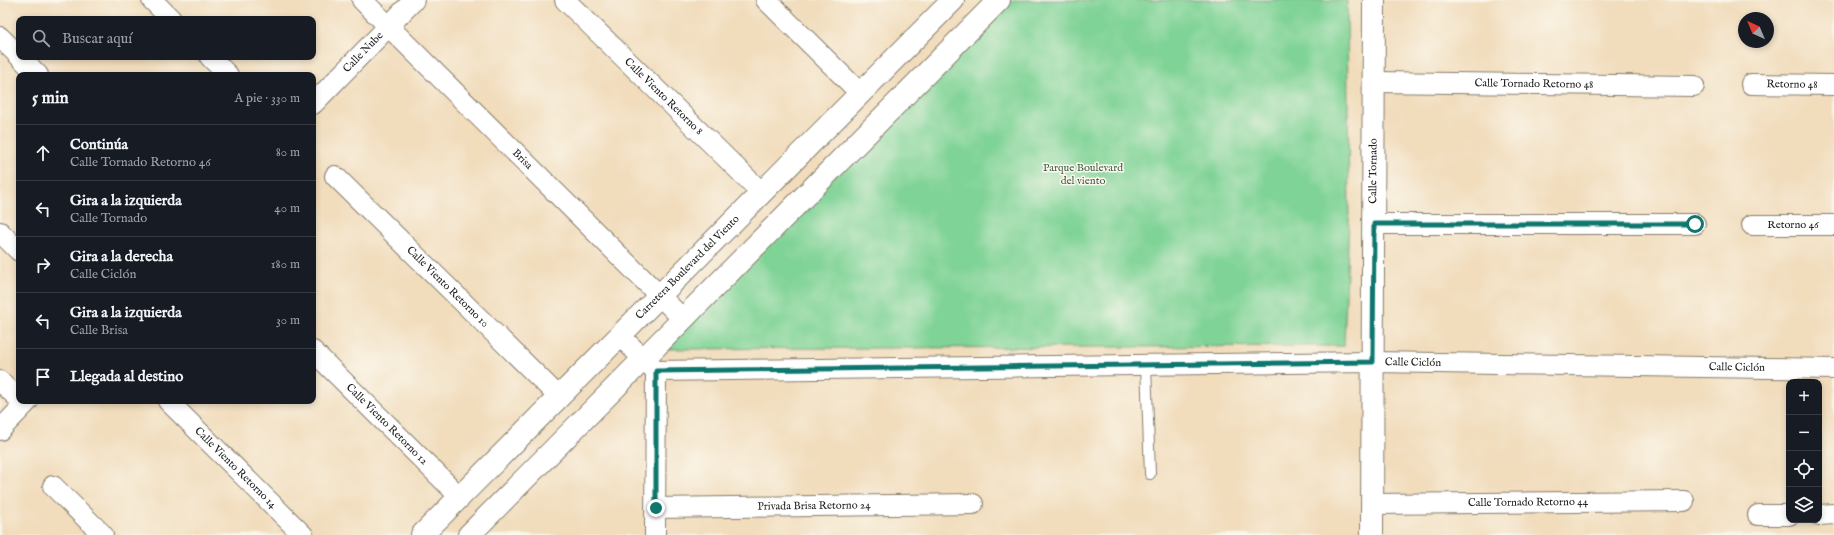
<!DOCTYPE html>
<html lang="es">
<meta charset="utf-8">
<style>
body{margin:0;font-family:"IM FELL English",serif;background:#20242c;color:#f1f3f6}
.controls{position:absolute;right:12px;bottom:12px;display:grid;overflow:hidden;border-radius:8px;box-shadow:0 2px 6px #0003}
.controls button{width:36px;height:36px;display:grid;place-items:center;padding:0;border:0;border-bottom:1px solid #363941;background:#171b24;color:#f1f3f6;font:20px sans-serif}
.compass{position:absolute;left:1738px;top:12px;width:36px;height:36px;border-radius:50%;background:#171b24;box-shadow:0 2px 6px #0003;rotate:316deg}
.stop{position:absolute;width:12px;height:12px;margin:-9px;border:3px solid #0f766e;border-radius:50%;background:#fff}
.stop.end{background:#0f766e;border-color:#fff;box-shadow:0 1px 4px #0008}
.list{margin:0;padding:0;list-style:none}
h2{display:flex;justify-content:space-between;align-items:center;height:52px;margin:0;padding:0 16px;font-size:17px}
h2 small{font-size:13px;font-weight:400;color:#9ea1a6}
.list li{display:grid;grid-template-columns:26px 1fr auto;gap:12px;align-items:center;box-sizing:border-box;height:56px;padding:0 16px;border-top:1px solid #363941}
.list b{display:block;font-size:15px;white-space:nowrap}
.list p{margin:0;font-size:13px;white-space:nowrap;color:#9ea1a6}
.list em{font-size:13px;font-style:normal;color:#9ea1a6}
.icon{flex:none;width:22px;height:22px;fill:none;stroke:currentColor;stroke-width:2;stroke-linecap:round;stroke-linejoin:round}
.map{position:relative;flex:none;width:1834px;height:535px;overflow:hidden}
.search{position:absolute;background:#171b24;box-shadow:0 2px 6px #0003;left:16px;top:16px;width:300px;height:44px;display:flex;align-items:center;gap:10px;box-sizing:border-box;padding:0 14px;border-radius:8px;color:#9ea1a6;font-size:15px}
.panel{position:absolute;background:#171b24;box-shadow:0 2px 6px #0003;left:16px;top:72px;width:300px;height:332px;border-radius:8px}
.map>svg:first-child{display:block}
.green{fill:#7fd396;stroke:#4e7859}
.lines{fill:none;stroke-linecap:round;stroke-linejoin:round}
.lane-casing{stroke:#867c6c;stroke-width:12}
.street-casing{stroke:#867c6c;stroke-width:22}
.secondary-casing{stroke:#867c6c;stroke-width:24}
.lane{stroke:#fff;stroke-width:10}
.street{stroke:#fff;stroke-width:20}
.secondary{stroke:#fff;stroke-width:22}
.route{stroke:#0f766e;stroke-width:5}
.labels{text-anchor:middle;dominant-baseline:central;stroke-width:3;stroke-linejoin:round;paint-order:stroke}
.street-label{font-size:11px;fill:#1c1c1c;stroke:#fbf7ec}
.park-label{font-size:11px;fill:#3f5c47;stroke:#fbf7ec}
</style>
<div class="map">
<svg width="1834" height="535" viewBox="0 0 1834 535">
<rect width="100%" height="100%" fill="#fbf7ec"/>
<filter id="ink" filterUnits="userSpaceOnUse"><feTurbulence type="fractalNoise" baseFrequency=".025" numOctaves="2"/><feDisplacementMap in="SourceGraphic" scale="8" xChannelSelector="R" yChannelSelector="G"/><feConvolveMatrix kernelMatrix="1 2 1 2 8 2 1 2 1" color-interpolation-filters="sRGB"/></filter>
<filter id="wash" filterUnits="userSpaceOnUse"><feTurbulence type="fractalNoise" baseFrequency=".012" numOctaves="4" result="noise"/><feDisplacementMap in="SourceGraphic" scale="16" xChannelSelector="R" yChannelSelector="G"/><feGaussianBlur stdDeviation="0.9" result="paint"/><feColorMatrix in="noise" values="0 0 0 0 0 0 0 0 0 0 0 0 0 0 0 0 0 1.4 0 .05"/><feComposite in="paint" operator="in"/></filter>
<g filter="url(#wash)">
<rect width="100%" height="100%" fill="#f1dcbb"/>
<path class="green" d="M1011,0H1347L1349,219L1344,346L663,349Z"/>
</g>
<g filter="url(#ink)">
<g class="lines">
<g class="lane-casing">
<path id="lane" d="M1146,365L1150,474"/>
</g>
<g class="street-casing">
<g id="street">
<path d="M152,0L171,19"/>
<path id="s1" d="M362,0L683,319"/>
<path id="s2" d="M565,0L762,193"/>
<path d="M766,0L860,93"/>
<path d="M0,37L19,56"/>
<path d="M20,57L38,75"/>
<path d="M210,57L228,75"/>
<path id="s3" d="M1374,82L1694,86"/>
<path id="s4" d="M1751,84L1834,85"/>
<path id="s5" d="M313,104L414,0"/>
<path id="s6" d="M335,176L559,397"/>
<path d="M1374,224H1695"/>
<path id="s7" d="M1752,225H1834"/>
<path d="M0,232L19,251"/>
<path d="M620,336L656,371L655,535"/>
<path id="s8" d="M313,351L460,497"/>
<path id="s9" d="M656,371L1373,362L1834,369"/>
<path d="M0,381L19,399"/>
<path id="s10" d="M168,401L303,535"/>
<path d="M0,430L28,401"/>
<path d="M53,486L103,535"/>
<path id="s11" d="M1373,504L1684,501"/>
<path id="s12" d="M655,508L973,504"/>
<path d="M1758,515H1789"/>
<path d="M1819,515L1834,514"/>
</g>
</g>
<g class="secondary-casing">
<g id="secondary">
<path id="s13" d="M422,535L953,0"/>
<path d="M469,535L999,0"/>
<path id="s14" d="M1372,535L1374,0"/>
</g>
</g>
<use href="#lane" class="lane"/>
<use href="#street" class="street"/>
<use href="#secondary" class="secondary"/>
</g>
</g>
<g class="lines" filter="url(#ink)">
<path class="route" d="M656,508V371L1373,362L1374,224H1695"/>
</g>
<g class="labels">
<g class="street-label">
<text stroke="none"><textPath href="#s5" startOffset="72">Calle Nube</textPath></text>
<text stroke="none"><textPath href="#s3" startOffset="160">Calle Tornado Retorno 48</textPath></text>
<text stroke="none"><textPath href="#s4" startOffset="41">Retorno 48</textPath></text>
<text stroke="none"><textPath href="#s2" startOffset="138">Calle Viento Retorno 8</textPath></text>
<text stroke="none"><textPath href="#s1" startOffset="226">Brisa</textPath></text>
<text stroke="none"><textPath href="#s14" startOffset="364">Calle Tornado</textPath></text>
<text stroke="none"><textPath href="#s7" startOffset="41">Retorno 46</textPath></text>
<text stroke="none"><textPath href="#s13" startOffset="377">Carretera Boulevard del Viento</textPath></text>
<text stroke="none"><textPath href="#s6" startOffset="158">Calle Viento Retorno 10</textPath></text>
<text stroke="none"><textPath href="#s9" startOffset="757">Calle Ciclón</textPath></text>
<text stroke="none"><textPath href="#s9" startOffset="1081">Calle Ciclón</textPath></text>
<text stroke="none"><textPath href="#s8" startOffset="104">Calle Viento Retorno 12</textPath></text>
<text stroke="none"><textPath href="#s10" startOffset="95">Calle Viento Retorno 14</textPath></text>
<text stroke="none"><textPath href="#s11" startOffset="155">Calle Tornado Retorno 44</textPath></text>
<text stroke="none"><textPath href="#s12" startOffset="159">Privada Brisa Retorno 24</textPath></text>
</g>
<g class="park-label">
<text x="1083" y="168">Parque Boulevard<tspan x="1083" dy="13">del viento</tspan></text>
</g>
</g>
</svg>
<div class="controls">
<button>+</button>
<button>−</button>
<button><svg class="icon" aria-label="locate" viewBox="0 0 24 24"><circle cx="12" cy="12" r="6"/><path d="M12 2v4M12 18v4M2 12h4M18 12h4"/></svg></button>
<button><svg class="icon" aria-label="layers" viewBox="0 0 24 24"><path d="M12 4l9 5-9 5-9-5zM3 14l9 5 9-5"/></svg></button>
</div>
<svg class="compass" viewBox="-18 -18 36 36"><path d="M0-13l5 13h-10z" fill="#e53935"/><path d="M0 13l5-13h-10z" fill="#9ea1a6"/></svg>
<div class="stop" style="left:1695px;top:224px"></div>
<div class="stop end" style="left:656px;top:508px"></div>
<div class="search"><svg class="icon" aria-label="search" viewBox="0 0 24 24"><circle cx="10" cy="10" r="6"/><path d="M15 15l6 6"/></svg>Buscar aquí</div>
<section class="panel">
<h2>5 min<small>A pie · 330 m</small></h2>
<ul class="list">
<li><svg class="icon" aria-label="ahead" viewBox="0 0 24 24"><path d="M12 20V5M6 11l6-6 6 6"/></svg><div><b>Continúa</b><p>Calle Tornado Retorno 46</p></div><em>80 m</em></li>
<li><svg class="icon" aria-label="left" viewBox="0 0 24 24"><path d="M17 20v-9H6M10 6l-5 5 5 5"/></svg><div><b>Gira a la izquierda</b><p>Calle Tornado</p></div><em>40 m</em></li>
<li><svg class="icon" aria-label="right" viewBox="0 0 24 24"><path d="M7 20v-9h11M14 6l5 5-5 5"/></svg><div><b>Gira a la derecha</b><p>Calle Ciclón</p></div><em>180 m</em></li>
<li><svg class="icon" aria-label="left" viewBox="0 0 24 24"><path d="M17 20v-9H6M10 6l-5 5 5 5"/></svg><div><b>Gira a la izquierda</b><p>Calle Brisa</p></div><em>30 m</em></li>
<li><svg class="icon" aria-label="arrive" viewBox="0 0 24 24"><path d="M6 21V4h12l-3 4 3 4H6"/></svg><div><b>Llegada al destino</b></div></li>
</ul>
</section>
</div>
